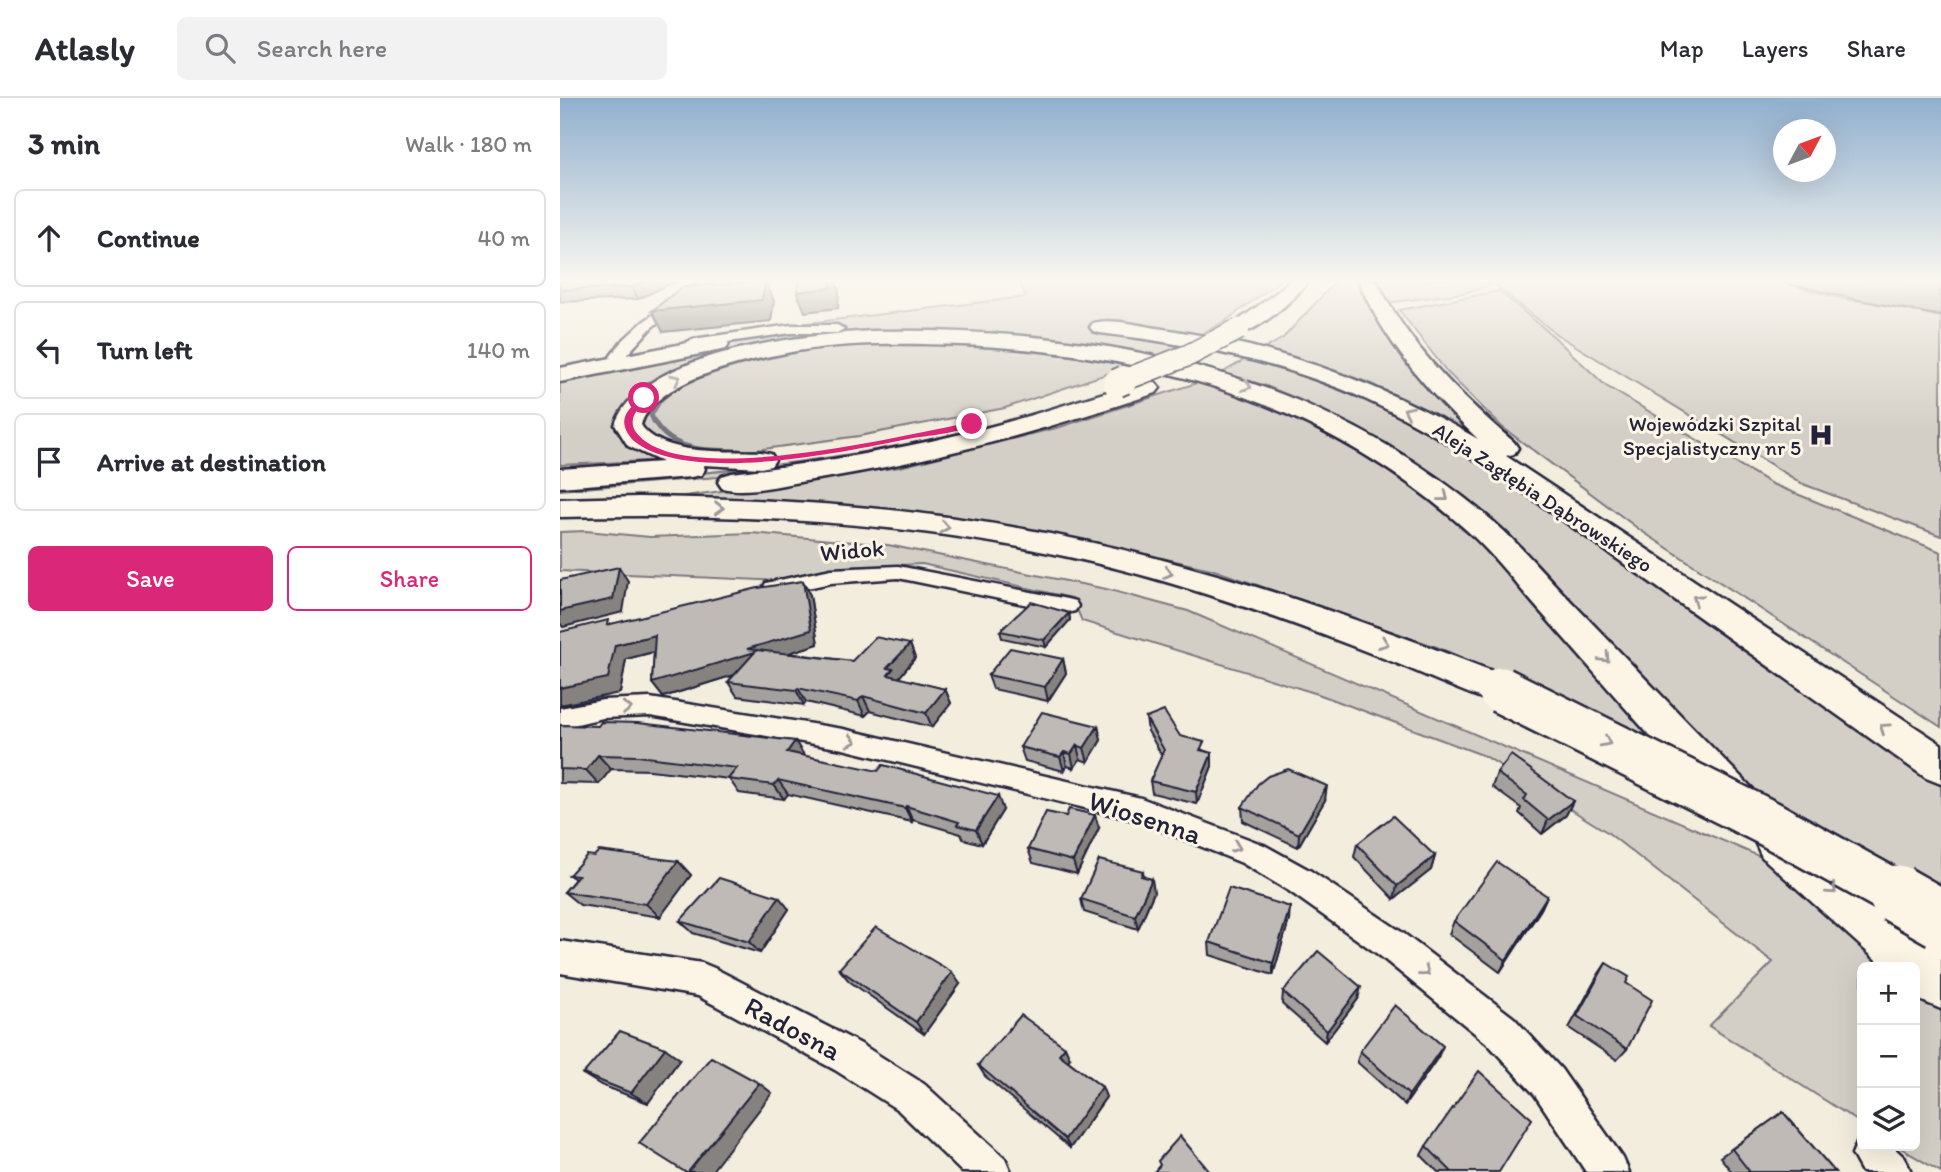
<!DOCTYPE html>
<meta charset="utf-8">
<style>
body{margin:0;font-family:Itim,sans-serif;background:#f2f2f3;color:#2b2b33}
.controls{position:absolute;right:21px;bottom:21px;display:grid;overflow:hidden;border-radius:10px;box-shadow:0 7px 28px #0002}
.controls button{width:63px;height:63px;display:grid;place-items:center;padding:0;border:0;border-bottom:2px solid #e1e1e2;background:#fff;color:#2b2b33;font:35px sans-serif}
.compass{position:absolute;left:1213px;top:21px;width:63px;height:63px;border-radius:50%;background:#fff;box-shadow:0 7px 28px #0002;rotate:49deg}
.stop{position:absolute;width:21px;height:21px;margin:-16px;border:5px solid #db2777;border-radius:50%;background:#fff}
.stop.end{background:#db2777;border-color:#fff;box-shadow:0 2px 7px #0008}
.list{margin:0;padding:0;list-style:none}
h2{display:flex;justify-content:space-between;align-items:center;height:91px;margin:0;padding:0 28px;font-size:30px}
h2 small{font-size:23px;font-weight:400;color:#7c7c81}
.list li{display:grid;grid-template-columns:46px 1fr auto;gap:21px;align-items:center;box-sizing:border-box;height:98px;margin:0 14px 14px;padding:0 14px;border:2px solid #e1e1e2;border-radius:10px}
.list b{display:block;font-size:26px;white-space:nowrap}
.list em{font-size:23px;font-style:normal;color:#7c7c81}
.actions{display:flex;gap:14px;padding:21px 28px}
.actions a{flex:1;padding:16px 0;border:2px solid #db2777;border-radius:10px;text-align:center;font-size:24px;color:#db2777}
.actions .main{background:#db2777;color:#fff}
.icon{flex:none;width:38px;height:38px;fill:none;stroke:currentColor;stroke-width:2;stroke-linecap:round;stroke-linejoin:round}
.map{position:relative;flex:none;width:1381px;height:1074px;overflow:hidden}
header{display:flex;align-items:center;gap:42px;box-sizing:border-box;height:98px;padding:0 35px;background:#fff;border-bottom:2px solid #e1e1e2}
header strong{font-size:33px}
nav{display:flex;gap:38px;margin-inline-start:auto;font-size:24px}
.search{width:490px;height:63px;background:#f2f2f3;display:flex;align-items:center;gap:18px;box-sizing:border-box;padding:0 24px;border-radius:10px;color:#7c7c81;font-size:26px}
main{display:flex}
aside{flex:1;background:#fff}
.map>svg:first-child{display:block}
.green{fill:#d4cfc6;stroke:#7b7880;stroke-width:2}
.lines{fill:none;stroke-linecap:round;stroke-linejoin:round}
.stream{stroke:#75727b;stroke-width:5}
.street-casing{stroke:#22223b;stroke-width:5}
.primary-casing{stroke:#22223b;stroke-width:5}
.street{fill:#fcf5e5;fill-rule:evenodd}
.primary{fill:#fcf5e5;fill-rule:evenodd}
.primary-bridge-far3-casing{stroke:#22223b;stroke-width:24;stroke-linecap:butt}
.primary-bridge-far2-casing{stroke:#22223b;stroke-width:31;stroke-linecap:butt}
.primary-bridge-far1-casing{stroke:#22223b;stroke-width:50;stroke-linecap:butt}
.primary-bridge-casing{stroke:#22223b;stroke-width:62;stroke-linecap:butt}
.primary-bridge-far3{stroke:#fcf5e5;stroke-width:21}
.primary-bridge-far2{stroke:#fcf5e5;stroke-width:27}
.primary-bridge-far1{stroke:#fcf5e5;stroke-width:45}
.primary-bridge{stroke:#fcf5e5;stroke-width:57}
.wall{fill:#a4a09d;stroke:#22223b;stroke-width:2}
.shaded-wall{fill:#86827f;stroke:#22223b;stroke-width:2}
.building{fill:#bfbab6;stroke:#22223b;stroke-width:2}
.oneway{stroke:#9a9698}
.route{fill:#db2777}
.labels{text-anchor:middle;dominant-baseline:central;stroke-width:6;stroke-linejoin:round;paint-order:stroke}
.far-poi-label{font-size:21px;fill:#22223b;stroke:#fcf5e5;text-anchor:end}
.far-street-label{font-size:21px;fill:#22223b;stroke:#fcf5e5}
.street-label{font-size:24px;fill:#22223b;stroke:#fcf5e5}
.near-street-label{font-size:28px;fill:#22223b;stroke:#fcf5e5}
</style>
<header>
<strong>Atlasly</strong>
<div class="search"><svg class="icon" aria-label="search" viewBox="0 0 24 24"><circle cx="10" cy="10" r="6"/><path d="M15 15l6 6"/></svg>Search here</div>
<nav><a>Map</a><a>Layers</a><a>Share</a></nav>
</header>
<main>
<aside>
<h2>3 min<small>Walk · 180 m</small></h2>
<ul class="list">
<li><svg class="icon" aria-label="ahead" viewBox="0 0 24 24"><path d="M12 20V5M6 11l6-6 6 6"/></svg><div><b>Continue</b></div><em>40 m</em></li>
<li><svg class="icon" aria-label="left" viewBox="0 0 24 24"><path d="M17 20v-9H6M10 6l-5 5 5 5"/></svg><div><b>Turn left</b></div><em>140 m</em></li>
<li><svg class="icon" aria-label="arrive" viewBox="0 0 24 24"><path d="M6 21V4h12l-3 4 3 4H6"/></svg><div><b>Arrive at destination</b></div></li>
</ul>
<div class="actions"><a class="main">Save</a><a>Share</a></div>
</aside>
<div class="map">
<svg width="1381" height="1074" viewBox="0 0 1381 1074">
<rect width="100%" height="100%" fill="#f3edde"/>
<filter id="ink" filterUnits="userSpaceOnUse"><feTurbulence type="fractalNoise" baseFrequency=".0143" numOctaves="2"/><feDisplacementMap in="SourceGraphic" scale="14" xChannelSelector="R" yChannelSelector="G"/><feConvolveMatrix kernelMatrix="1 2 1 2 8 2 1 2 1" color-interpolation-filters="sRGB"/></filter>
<g filter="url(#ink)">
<g class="green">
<path d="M458,182H721L664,224L617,249L579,265L445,310L299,338L130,361L0,367V283L87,263L89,251L231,227L466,199Z"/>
<path d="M777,182H803L817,217L914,337L807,284L704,251L723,240Z"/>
<path d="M817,182H924L932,187L904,195L827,205Z"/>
<path d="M929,182H1209L1287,202L1306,203L1381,219V438L1243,386L996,236Z"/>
<path d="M939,193L992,237L1046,288L1212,386L1381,454V629L1080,432L942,329L887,274L839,212Z"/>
<path d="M689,259L761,282L868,328L1381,679V794L1177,687L1046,539L956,451L836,353L747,305L704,287L660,276Z"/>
<path d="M649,281L744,318L876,401L931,454L1101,645L877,549L651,471L493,436L376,416L252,406L110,400L340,369L500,329Z"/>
<path d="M476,316L483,318L294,362L158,379L0,392V387C165,375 316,360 476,316Z"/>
<path d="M26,433L90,439L191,435L328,447L546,491L628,513L1208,762L1335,869H1302V1026L1149,928L1213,864L1047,734L925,658L758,596L522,523L512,500L362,466L287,469L221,483L0,473V434Z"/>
<path d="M1355,886L1381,908V1074L1337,1048H1355Z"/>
</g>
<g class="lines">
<path class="stream" d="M113,291L100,302L91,317C107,354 144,352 179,353"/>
<g class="street-casing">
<g id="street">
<path d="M142,182H155L92,229L62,262H52L50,259L61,244L83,224Z"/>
<path d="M231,227H277L284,231L277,235H231L133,249L126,245L133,241Z"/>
<path d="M338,468L507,501L515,503L518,508L515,513L507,515L338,480L271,485L214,497L206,495L203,490L206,485L271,471Z"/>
<path d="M90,600L283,631L581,700L704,747L751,773L843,835L954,920L1001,971L1063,1060L1069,1074H1026L975,997L928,946L819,857L729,793L682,765L578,723L283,651L90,618L43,620L0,630V610L43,602Z"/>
<path d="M0,843L142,865L154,870L301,946L364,986L445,1060L451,1074H402L338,1012L275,972L138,898L0,875Z"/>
<path d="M1302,1040V1048H1332L1345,1060L1351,1074H1302L1292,1056L1298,1042Z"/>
</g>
</g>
<g class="primary-casing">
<g id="primary">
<path d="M730,182H749C737,199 692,241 672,235L668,231L672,227L716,195Z"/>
<path d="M798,182H816C848,247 899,297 954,344L958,350L954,356L946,358L1381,646V686L1366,680L963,394C913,360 862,327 807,302C723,264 632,246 540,235L533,233L530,229L533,225C552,220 577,227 596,230C711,246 818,283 918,341C869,295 824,244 798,182Z"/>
<path d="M313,233C541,229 759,272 935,425C959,446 979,470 1001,493C1065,559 1128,626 1193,691L1200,704L1193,717L1177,723L1161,717C1099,650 1039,579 978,511C957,487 937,461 914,439C770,306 595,255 403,247C348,245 291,244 237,253C193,261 95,280 81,327C102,359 166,352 201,354L211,356L215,362L211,368L201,370L143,367L145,371L141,377L131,379L0,389V371L102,364L68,348L55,327C80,253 245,237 313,233Z"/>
<path d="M158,239L166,241L169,246L166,251L0,284V270Z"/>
<path d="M588,283L596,285L600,290L596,295C482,333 366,365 246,383C220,387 187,396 162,390L158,384L162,378L172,375C259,365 345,351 429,329C483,315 535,296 588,283Z"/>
<path d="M78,399C210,400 340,408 469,432C636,462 797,520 955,582L961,592L955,602L941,607C901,594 862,575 823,560C754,533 684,507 613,486C414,426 206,414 0,419V401Z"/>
<path d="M1219,723L1236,729L1381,849V911L1362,903L1355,897V869H1324L1202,759L1195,744L1202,729Z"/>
</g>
</g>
<use href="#street" class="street"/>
<use href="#primary" class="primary"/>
<g class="primary-bridge-far3-casing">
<path id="primary-bridge-far3" d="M559,284L629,257L679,231"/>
</g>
<g class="primary-bridge-far2-casing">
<path id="primary-bridge-far2" d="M557,285L564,282"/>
</g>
<g class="primary-bridge-far1-casing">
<path id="primary-bridge-far1" d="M941,592L1208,725L1340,798"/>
</g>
<g class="primary-bridge-casing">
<path id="primary-bridge" d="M1337,796L1381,821"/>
</g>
<use href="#primary-bridge-far3" class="primary-bridge-far3"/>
<use href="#primary-bridge-far2" class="primary-bridge-far2"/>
<use href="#primary-bridge-far1" class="primary-bridge-far1"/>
<use href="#primary-bridge" class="primary-bridge"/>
</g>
<g class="wall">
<path d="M0,182H118L78,201L0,204Z"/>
<path d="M1213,182H1381V218L1289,200Z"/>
<path d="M250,497L258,546L228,555L292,563L350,546L355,560L338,580L385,591L391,605L372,629L310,613L305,618L246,604L244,607L177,598L168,584L174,577L103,599L92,585L94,554L66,561L60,595L51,526Z"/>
<path d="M509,515L510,522L486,549L442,540L440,533Z"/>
<path d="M503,561L506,575L488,603L433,591L428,577Z"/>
<path d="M586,620L645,653L652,655V668L637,706L592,695L590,683L602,658L588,633Z"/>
<path d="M0,627L235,643L243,658L443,712L422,746L403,741L401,736L353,722L352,724L228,696L224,701L179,695L169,681L90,672L51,671L39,686L0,685Z"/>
<path d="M538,628L541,642L528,664L520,661L514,670L507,668L504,673L465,663L460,649Z"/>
<path d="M937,675L1013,703L1006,717L982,736L959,715L961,710L932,689Z"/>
<path d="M765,702L738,749L683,723L682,709Z"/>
<path d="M539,730L517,776L473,765L468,751Z"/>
<path d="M797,746L875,758L871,772L834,801L794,759Z"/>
<path d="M118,763L131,777L100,819L20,807L4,794L15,781L9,777Z"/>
<path d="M583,773L584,779L594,794L578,831L524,814L521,801Z"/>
<path d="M987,798L981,811L940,874L889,836L894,823Z"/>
<path d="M229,811L200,855L133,835L120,823Z"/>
<path d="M729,822L713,877L650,857L649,844Z"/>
<path d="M1046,865L1066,885L1067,951L1057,962L1009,930L1038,877Z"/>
<path d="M279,871L400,886L364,936L289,883Z"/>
<path d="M723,894L798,901L765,944L722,906Z"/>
<path d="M800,953L878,959L845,1007L797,964Z"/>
<path d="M510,960L508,963L542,989L546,999L510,1050L425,978L418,967Z"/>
<path d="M120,961L88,1005L41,987L23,976Z"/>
<path d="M1223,1014L1275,1074H1172L1160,1059Z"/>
<path d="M866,1048L939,1074H878L861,1057Z"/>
</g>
<g class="shaded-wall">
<path d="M87,182H118L78,201L72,189Z"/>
<path d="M271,182H275L279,192L278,210L245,214L237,194Z"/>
<path d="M206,183L214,203L211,223L103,234L92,213Z"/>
<path d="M59,469L68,483L63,514L3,529L0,525V513Z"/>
<path d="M243,483L250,497L258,546L200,564L203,568L103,599L92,585Z"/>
<path d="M509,515L510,522L486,549L484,542Z"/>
<path d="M95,537L105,551L66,561L60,595L0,607V590L55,547Z"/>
<path d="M350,546L355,560L338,581L328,577L327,570Z"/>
<path d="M503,561L506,575L488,603L485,589Z"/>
<path d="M238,590L246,604L244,607L236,592Z"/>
<path d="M385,591L391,605L372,629L366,615Z"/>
<path d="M303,598L310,613L305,618L298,603Z"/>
<path d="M538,628L541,642L528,664L524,650Z"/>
<path d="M235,643L244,657L236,668L227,654Z"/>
<path d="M517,647L520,661L514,670L511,656Z"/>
<path d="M504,654L507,668L504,673L500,659Z"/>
<path d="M652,655V668L637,706L636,694Z"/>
<path d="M38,657L51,671L39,686L26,672Z"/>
<path d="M218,682L228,696L224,701L214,687Z"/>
<path d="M767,688L765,702L738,749L739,736Z"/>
<path d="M438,698L443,712L422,746L416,732Z"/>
<path d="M1013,703L1006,717L982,736L988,722Z"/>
<path d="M346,708L353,722L352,724L345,710Z"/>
<path d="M535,717L539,730L517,776L513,763Z"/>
<path d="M875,758L871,772L834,801L837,788Z"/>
<path d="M118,763L131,777L100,819L86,806Z"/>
<path d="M592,781L594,794L578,831L575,818Z"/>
<path d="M987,798L981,811L940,874L946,862Z"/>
<path d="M219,799L229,811L200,855L189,844Z"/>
<path d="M730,809L729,822L713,877V865Z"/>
<path d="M392,874L400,886L364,936L356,924Z"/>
<path d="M801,889L798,901L765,944L767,933Z"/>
<path d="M883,948L878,959L845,1007L849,997Z"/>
<path d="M505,949L510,960L505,967L499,956Z"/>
<path d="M105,950L120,961L88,1005L71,995Z"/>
<path d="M199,985L212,995L151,1074H128Z"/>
<path d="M542,989L546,999L510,1050L505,1041Z"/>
</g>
<g class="building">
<path d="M0,182H87L72,189L0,192Z"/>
<path d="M239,182H271L270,190L237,194Z"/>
<path d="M206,183L202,202L92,213L122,189Z"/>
<path d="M59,469L53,501L0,513V482Z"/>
<path d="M243,483L251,532L187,551L292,563L315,539L350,546L327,570L333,571L328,577L385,591L366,615L303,598L298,603L238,590L236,592L168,584L195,554L92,585L95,537L55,547L48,580L0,590V534L48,522L47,527L198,490Z"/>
<path d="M471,504L509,515L484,542L440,533Z"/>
<path d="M450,550L503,561L485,589L428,577Z"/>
<path d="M604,613L620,638L644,644L640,652L652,655L636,694L590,683L604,652L586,620Z"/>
<path d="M482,614L538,628L524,650L517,647L511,656L504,654L500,659L460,649Z"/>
<path d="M41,624L78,625L235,643L227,654L318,673L323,667L438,698L416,732L397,727L399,724L346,708L345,710L218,682L214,687L168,681L177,670L78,658L38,657L26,672L0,671V627L38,628Z"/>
<path d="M951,657L1013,703L988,722L964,702L967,697L937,675Z"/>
<path d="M728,671L767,688L739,736L682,709L698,686L708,678Z"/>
<path d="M509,711L535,717L513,763L468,751L486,714L506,718Z"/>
<path d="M833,718L875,758L837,788L797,746Z"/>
<path d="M39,753L118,763L86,806L4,794L18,778L9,777L27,757L34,758Z"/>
<path d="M539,762L583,773L581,778L592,781L575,818L521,801Z"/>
<path d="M937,764L987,798L946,862L894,823Z"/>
<path d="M159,780L219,799L189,844L120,823Z"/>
<path d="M669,790L730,809L713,865L649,844Z"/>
<path d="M316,829L392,874L356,924L279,871Z"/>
<path d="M758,853L801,889L767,933L723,894Z"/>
<path d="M1046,865L1069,879L1066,885L1092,902L1067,951L1017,918Z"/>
<path d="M835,907L883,948L849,997L800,953Z"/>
<path d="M461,917L505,949L499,956L542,989L505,1041L418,967Z"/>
<path d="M60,933L105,950L71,995L23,976Z"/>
<path d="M151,959L199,985L128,1074H125L79,1045Z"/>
<path d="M919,973L972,1021L939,1074H892L866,1048Z"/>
<path d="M1223,1014L1275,1074H1190L1172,1051Z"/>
<path d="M620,1038L650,1074H594L600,1067L598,1063Z"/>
</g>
<defs><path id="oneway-chevron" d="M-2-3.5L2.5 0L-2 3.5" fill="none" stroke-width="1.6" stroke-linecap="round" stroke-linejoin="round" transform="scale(1.75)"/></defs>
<g class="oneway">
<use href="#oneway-chevron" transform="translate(116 281) rotate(-27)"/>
<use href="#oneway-chevron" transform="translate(687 288) rotate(19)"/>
<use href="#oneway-chevron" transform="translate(848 313) rotate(-154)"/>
<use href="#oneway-chevron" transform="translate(884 399) rotate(38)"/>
<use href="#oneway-chevron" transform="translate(159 410) rotate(1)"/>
<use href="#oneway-chevron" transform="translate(385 429) rotate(9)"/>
<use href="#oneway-chevron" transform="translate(608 475) rotate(15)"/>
<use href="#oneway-chevron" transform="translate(1137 501) rotate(-145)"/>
<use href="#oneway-chevron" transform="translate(824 545) rotate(20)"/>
<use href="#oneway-chevron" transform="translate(1045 560) rotate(47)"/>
<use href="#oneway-chevron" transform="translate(67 610) rotate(-2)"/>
<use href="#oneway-chevron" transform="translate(1324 630) rotate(-146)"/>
<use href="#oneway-chevron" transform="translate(292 643) rotate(13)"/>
<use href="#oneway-chevron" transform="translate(1046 644) rotate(26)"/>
<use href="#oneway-chevron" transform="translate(676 749) rotate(21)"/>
<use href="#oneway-chevron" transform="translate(1272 792) rotate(42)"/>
<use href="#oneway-chevron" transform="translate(865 874) rotate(38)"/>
</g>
</g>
<linearGradient id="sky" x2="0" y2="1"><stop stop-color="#90afce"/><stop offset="0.55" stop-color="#faf7f0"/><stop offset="1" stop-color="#faf7f0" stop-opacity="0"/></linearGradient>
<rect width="1381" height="332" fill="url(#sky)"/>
<path class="route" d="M81,298L88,300C83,306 74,314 73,321C71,331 78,337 85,343C143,386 341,338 412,324L416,326C398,336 368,337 348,341C283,354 129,387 74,343C68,337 62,328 65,319C67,312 77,304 81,298Z"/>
<defs>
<g id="hospital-bare" transform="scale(1.89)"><path d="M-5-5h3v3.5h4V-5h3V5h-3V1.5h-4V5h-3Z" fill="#22223b" stroke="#fcf5e5" stroke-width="2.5" paint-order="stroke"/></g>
</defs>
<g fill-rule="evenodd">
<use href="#hospital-bare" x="1261" y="337"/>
</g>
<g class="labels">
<g class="far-poi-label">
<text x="1241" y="325">Wojewódzki Szpital<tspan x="1241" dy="24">Specjalistyczny nr 5</tspan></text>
</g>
<g class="far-street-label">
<text transform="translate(983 399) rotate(33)">Aleja Zagłębia Dąbrowskiego</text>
</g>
<g class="street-label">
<text transform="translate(292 452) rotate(-5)">Widok</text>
</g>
<g class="near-street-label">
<text transform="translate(585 719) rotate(18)">Wiosenna</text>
<text transform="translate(233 930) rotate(28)">Radosna</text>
</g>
</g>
</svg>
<div class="controls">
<button>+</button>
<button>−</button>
<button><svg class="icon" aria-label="layers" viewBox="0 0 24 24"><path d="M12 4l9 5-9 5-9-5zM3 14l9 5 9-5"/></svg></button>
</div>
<svg class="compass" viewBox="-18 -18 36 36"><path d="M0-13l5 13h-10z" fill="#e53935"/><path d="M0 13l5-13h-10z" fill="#7c7c81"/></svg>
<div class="stop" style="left:84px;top:300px"></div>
<div class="stop end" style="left:412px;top:326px"></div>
</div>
</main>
